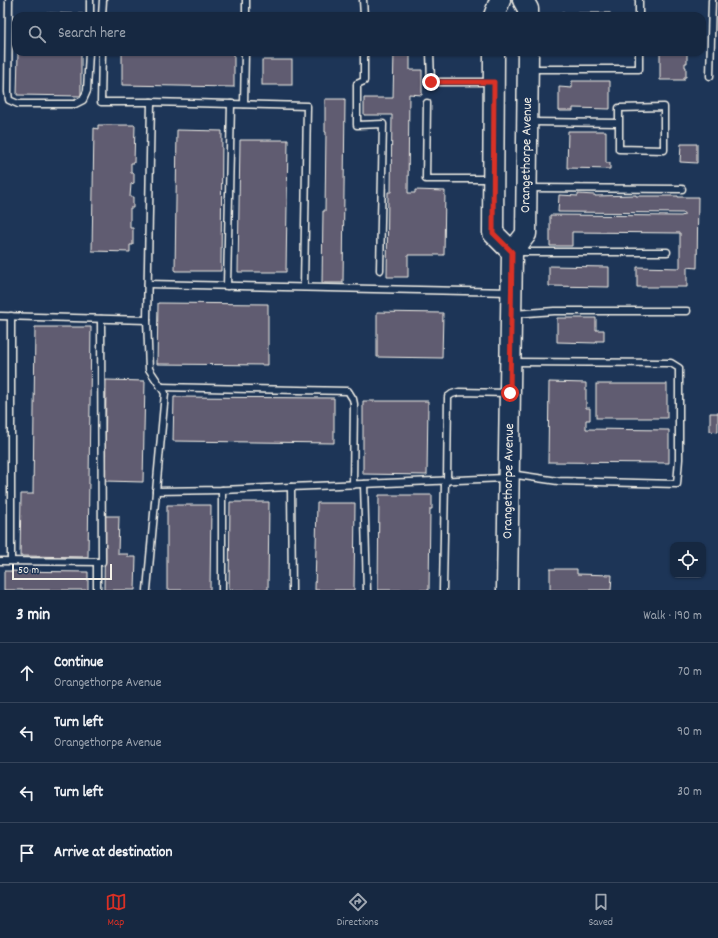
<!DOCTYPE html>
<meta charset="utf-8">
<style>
body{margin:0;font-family:Dekko,sans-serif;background:#1f3048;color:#f1f3f6}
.controls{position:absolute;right:12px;bottom:12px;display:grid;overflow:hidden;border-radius:8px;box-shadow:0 1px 3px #0004}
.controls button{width:36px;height:36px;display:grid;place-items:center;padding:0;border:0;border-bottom:1px solid #35445a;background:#162841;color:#f1f3f6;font:20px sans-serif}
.scale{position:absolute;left:12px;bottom:10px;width:100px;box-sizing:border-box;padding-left:4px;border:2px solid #f4f1e8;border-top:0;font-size:11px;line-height:14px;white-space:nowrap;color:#f4f1e8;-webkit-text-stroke:3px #1d3557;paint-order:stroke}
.stop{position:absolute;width:12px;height:12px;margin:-9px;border:3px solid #d93025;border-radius:50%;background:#fff}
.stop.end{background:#d93025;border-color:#fff;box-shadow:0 1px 4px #0008}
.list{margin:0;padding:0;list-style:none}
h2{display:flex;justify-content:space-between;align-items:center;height:52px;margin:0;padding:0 16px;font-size:17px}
h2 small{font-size:13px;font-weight:400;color:#9ea6b1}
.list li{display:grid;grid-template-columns:26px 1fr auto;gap:12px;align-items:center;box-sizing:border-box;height:60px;padding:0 16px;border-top:1px solid #35445a}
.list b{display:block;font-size:15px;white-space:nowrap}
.list p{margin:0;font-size:13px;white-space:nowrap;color:#9ea6b1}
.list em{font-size:13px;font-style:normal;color:#9ea6b1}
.icon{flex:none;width:22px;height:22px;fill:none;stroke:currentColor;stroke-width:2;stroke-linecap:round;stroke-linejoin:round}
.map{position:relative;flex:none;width:718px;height:590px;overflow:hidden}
.search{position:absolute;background:#162841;box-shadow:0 1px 3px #0004;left:12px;right:12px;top:12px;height:44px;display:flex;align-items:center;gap:10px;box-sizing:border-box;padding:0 14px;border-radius:12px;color:#9ea6b1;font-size:15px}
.sheet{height:292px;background:#162841}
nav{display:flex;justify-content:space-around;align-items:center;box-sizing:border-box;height:56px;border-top:1px solid #35445a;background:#162841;font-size:11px;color:#9ea6b1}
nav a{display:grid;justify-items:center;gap:2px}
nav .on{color:#d93025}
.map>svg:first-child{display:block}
.building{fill:#615c71;stroke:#f4f1e8}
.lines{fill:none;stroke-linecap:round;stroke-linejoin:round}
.lane-casing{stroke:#f4f1e8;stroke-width:9}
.primary-casing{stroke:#f4f1e8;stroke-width:23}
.lane{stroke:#1d3557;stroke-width:6}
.primary{stroke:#1d3557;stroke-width:20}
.route{stroke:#d93025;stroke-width:5}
.labels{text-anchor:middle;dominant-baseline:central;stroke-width:4;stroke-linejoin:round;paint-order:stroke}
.street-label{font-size:14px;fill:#f4f1e8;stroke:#1d3557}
</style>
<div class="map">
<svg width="718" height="590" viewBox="0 0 718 590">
<rect width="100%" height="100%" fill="#1d3557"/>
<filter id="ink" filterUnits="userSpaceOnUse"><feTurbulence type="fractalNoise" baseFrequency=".025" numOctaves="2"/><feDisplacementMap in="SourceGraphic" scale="8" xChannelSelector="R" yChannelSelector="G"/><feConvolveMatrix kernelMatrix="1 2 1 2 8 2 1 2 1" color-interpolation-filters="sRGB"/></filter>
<g filter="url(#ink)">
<g class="building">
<path d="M46,13L83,14V16H46Z"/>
<rect x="562" y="13" width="48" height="3"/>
<path d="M47,52H81V96L17,95L18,53L47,54Z"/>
<path d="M122,52H234V87L122,85Z"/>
<path d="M394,52H410V70H422V95L409,94L408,193H415V190L445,191L444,255H408V277H387L388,192H391L392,115H364V98H393Z"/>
<path d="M660,52H687V63H685V67H686V77H684V80H660Z"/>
<rect x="262" y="60" width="30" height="25"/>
<path d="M572,81H610V109L573,108V111H559V87L572,88Z"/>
<path d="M325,99H345L343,283H322L323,211H325L326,132H325Z"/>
<path d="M98,125H135L134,163H131V173H134V183L131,184L130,197H133V208H130V228H133V245H130V252L92,251L94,128L98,129Z"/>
<path d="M177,130L222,131L221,271H175Z"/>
<path d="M568,131H606V163H610V169L567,168Z"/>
<path d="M240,140H288L286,272H238Z"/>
<path d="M681,144H697V163L680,162Z"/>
<path d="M578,194L595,195V196L636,195V196H678V197H698L697,268L687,267V287H637V267L680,268V233L572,232V246H550V215L681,216L684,215V213L558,212L559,195L578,196Z"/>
<path d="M549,266L609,267V287L549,286Z"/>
<path d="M158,303L268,304V365L157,364Z"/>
<path d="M377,312L443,313L442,358L377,357Z"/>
<path d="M557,318H596V330H604V341H596V343L557,342Z"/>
<path d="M35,327H91L88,557L20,556L21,494H33Z"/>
<path d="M106,380L145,381L143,482L105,481Z"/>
<path d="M549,382L586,383V408H590V420H586V429L669,430V463L548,462Z"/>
<rect x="596" y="384" width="71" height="34"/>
<path d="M174,397L334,398V443L173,441Z"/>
<path d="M363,401H428L427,475L363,474Z"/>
<path d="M710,413H718V432L710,431Z"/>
<path d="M379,495H432V509H430L429,590H378Z"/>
<path d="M230,502H269L268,590H229Z"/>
<path d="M317,503H355L354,590H315Z"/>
<path d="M167,505H211L210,590H167Z"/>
<path d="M105,516H119L118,554H128V557H136L135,590H104Z"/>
<path d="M550,569H577V574L612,575L611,590H550Z"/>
<path d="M4,571L88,572V590H4Z"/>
</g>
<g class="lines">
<g class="lane-casing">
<g id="lane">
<path d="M9,0L8,92L9,100L18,104H75L83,100L87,91L89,52"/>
<path d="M363,0L364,16"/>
<path d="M90,16V0"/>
<path d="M102,16L103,0"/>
<path d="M246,16V0"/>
<path d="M639,16V0"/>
<path d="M102,52L101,102H151L307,106L304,287"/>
<path d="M364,52V81L357,84V125L383,124L380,270"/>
<path d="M430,52L431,82H492"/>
<path d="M531,69H639V52"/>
<path d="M710,76L712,0"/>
<path d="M427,103L426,179H491"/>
<path d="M244,104L245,52"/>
<path d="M531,122L619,123V149L664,150V107L619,108V123"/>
<path d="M530,188L682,189"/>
<path d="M517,252H667"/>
<path d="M148,284L510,292"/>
<path d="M227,286L231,104"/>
<path d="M514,314L554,311H687"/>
<path d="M0,316L147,320"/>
<path d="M161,387L348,391L353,399L354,404L353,485"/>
<path d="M510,474L558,481L677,484L679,459V368L671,363L513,362"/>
<path d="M447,481L448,397L452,394L459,392L508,393"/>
<path d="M364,484L367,590"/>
<path d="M291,487L292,590"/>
<path d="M156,491L222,490L505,478"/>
<path d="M0,561L102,562L101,319"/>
<path d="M11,561V316"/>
<path d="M97,590V562"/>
<path d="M147,590L165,393L149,369L147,320L151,102"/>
<path d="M222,590V490"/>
<path d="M443,590L445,481"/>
</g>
</g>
<g class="primary-casing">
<g id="primary">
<path d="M523,0L528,9V16"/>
<path d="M494,16L500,0"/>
<path d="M494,52L493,233L512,252"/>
<path d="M507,590L512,252L526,234L528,52"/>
</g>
</g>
<use href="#lane" class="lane"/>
<use href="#primary" class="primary"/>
</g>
</g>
<g class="lines" filter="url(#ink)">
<path class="route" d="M431,82H494L493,233L512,252L510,393"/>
</g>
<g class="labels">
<g class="street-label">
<text transform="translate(527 155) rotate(-89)">Orangethorpe Avenue</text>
<text transform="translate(509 481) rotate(-89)">Orangethorpe Avenue</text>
</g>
</g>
</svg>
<div class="controls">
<button><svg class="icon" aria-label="locate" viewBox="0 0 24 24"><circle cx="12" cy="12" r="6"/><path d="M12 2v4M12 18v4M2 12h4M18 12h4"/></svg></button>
</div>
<div class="scale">50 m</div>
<div class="stop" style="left:510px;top:393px"></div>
<div class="stop end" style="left:431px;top:82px"></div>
<div class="search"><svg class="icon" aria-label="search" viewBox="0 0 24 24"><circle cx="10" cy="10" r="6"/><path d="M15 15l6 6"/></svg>Search here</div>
</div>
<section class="sheet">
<h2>3 min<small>Walk · 190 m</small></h2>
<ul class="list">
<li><svg class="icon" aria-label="ahead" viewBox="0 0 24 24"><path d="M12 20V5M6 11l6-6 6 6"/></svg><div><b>Continue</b><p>Orangethorpe Avenue</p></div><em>70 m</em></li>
<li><svg class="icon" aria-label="left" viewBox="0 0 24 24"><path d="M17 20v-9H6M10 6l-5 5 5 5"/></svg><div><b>Turn left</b><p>Orangethorpe Avenue</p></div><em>90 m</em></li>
<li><svg class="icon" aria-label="left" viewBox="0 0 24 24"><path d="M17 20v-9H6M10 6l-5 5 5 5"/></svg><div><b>Turn left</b></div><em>30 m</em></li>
<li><svg class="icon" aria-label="arrive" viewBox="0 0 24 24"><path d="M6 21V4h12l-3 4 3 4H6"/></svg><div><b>Arrive at destination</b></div></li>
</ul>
</section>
<nav>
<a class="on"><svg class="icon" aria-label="map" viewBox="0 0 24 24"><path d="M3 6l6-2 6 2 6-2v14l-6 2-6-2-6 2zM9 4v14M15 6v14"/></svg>Map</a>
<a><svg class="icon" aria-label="directions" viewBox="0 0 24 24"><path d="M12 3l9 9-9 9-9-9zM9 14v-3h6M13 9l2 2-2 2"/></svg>Directions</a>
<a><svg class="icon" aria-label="saved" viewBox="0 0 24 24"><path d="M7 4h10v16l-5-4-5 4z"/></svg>Saved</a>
</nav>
